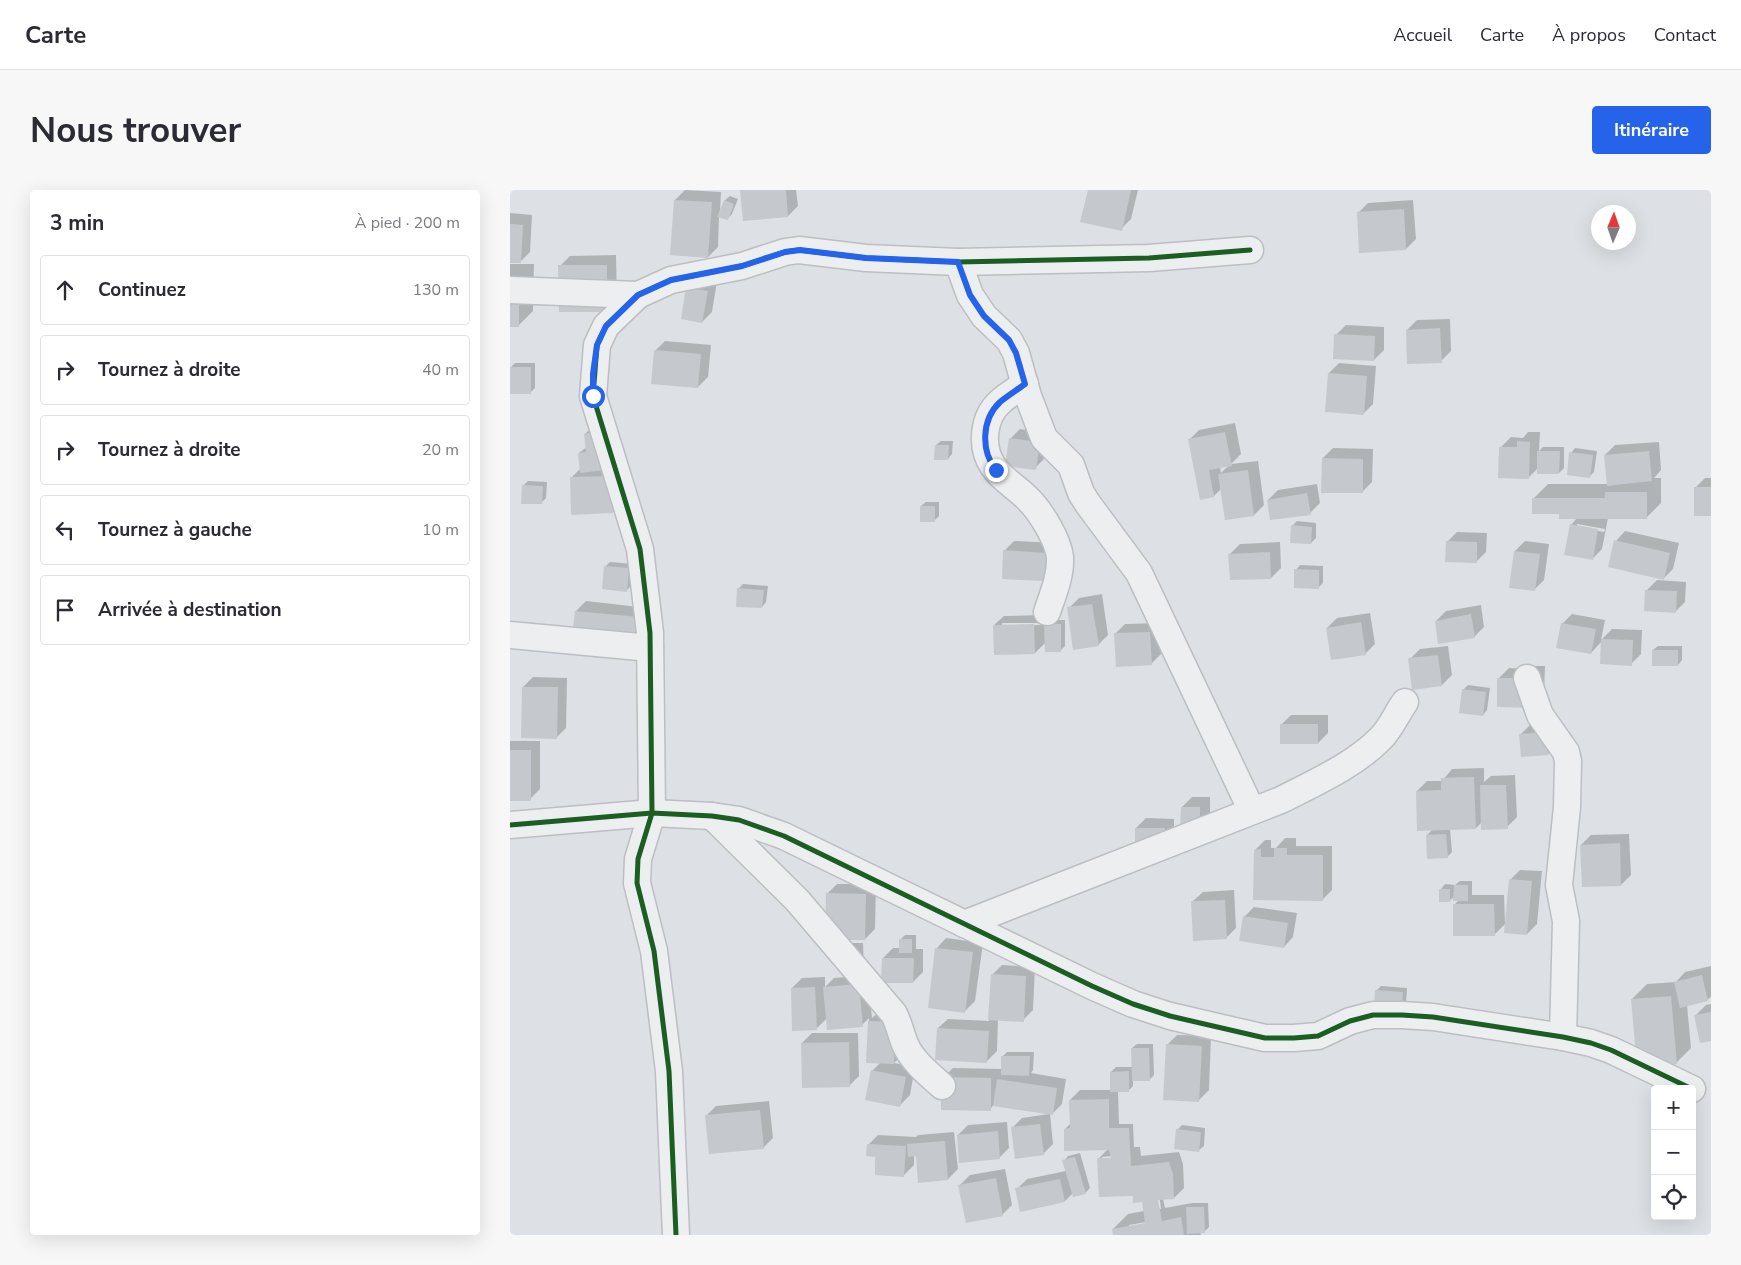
<!DOCTYPE html>
<html lang="fr">
<meta charset="utf-8">
<style>
body{margin:0;font-family:"Nunito Sans",sans-serif;background:#f7f7f7;color:#2b2b33}
.controls{position:absolute;right:15px;bottom:15px;display:grid;overflow:hidden;border-radius:5px;box-shadow:0 5px 20px #0002}
.controls button{width:45px;height:45px;display:grid;place-items:center;padding:0;border:0;border-bottom:1px solid #e1e1e2;background:#fff;color:#2b2b33;font:25px sans-serif}
.compass{position:absolute;left:1081px;top:15px;width:45px;height:45px;border-radius:50%;background:#fff;box-shadow:0 5px 20px #0002;rotate:2deg}
.stop{position:absolute;width:15px;height:15px;margin:-11px;border:4px solid #2563eb;border-radius:50%;background:#fff}
.stop.end{background:#2563eb;border-color:#fff;box-shadow:0 1px 5px #0008}
.list{margin:0;padding:0;list-style:none}
h2{display:flex;justify-content:space-between;align-items:center;height:65px;margin:0;padding:0 20px;font-size:21px}
h2 small{font-size:16px;font-weight:400;color:#7c7c81}
.list li{display:grid;grid-template-columns:32px 1fr auto;gap:15px;align-items:center;box-sizing:border-box;height:70px;margin:0 10px 10px;padding:0 10px;border:1px solid #e1e1e2;border-radius:5px}
.list b{display:block;font-size:19px;white-space:nowrap}
.list em{font-size:16px;font-style:normal;color:#7c7c81}
.icon{flex:none;width:28px;height:28px;fill:none;stroke:currentColor;stroke-width:2;stroke-linecap:round;stroke-linejoin:round}
.map{position:relative;flex:none;width:1201px;height:1045px;overflow:hidden;border-radius:5px}
header{display:flex;align-items:center;gap:30px;box-sizing:border-box;height:70px;padding:0 25px;background:#fff;border-bottom:1px solid #e1e1e2}
header strong{font-size:24px}
nav{display:flex;gap:28px;margin-inline-start:auto;font-size:18px}
.intro{display:flex;align-items:center;justify-content:space-between;box-sizing:border-box;height:120px;padding:0 30px}
h1{margin:0;font-size:35px}
.button{padding:12px 22px;border-radius:5px;background:#2563eb;color:#fff;font-size:18px;font-weight:700}
main{display:flex;gap:30px;padding:0 30px}
aside{flex:1;background:#fff;border-radius:5px;box-shadow:0 5px 20px #0002}
.map>svg:first-child{display:block}
.shadow{fill:#0003;fill-rule:evenodd}
.building{fill:#c5c8cc}
.lines{fill:none;stroke-linecap:round;stroke-linejoin:round}
.minor-casing{stroke:#bbbec2;stroke-width:29}
.minor{stroke:#edeef0;stroke-width:26}
.cycleway-casing{stroke:#e9eef4;stroke-width:8}
.cycleway{stroke:#1b5e20;stroke-width:5}
.route{stroke:#2563eb;stroke-width:6}
</style>
<header>
<strong>Carte</strong>
<nav><a>Accueil</a><a>Carte</a><a>À propos</a><a>Contact</a></nav>
</header>
<div class="intro"><h1>Nous trouver</h1><a class="button">Itinéraire</a></div>
<main>
<aside>
<h2>3 min<small>À pied · 200 m</small></h2>
<ul class="list">
<li><svg class="icon" aria-label="ahead" viewBox="0 0 24 24"><path d="M12 20V5M6 11l6-6 6 6"/></svg><div><b>Continuez</b></div><em>130 m</em></li>
<li><svg class="icon" aria-label="right" viewBox="0 0 24 24"><path d="M7 20v-9h11M14 6l5 5-5 5"/></svg><div><b>Tournez à droite</b></div><em>40 m</em></li>
<li><svg class="icon" aria-label="right" viewBox="0 0 24 24"><path d="M7 20v-9h11M14 6l5 5-5 5"/></svg><div><b>Tournez à droite</b></div><em>20 m</em></li>
<li><svg class="icon" aria-label="left" viewBox="0 0 24 24"><path d="M17 20v-9H6M10 6l-5 5 5 5"/></svg><div><b>Tournez à gauche</b></div><em>10 m</em></li>
<li><svg class="icon" aria-label="arrive" viewBox="0 0 24 24"><path d="M6 21V4h12l-3 4 3 4H6"/></svg><div><b>Arrivée à destination</b></div></li>
</ul>
</aside>
<div class="map">
<svg width="1201" height="1045" viewBox="0 0 1201 1045">
<rect width="100%" height="100%" fill="#dde0e4"/>
<g class="shadow">
<path d="M175,0L211,2L210,22L215,10L220,6L228,9L222,24L217,29L209,26L208,57L198,67L165,10Z"/>
<path d="M231,0H286L288,16L278,26Z"/>
<path d="M579,0H628L621,29L611,39Z"/>
<path d="M903,10L906,49L896,59L848,23L858,13Z"/>
<path d="M0,23L22,25L20,62L10,72L0,71Z"/>
<path d="M106,65L107,111L50,76L60,66Z"/>
<path d="M0,74H24L23,121L8,136H0Z"/>
<path d="M207,91L202,122L192,132L177,98Z"/>
<path d="M940,129L941,161L931,171L897,140L907,130Z"/>
<path d="M836,135L874,137V160L864,170L826,145Z"/>
<path d="M155,151L201,155L198,187L188,197L145,161Z"/>
<path d="M5,173H25V198L20,203L0,178Z"/>
<path d="M829,173L866,176L863,214L853,224L819,183Z"/>
<path d="M725,233L731,264L721,274L748,271L754,315L744,325L712,298L704,306L679,250L689,240ZM720,275L715,279L711,283L710,277Z"/>
<path d="M80,239L113,312L103,322L61,288L71,278L69,263L74,259L77,258L75,244Z"/>
<path d="M510,239L539,243L535,268L525,278L500,249Z"/>
<path d="M1018,242H1030L1029,261L1033,257H1054V278L1049,283L1029,277L1018,288L991,257L1001,247L1013,248Z"/>
<path d="M431,251H443L442,264L438,269L426,255Z"/>
<path d="M1149,252L1151,280L1144,288H1151V313L1136,328H1098L1092,359L1082,369L1061,335L1067,328L1050,323L1023,309L1038,294H1098L1095,265L1105,255ZM1067,334L1095,339L1094,342L1067,337Z"/>
<path d="M823,258L863,259L862,292L852,302L813,268Z"/>
<path d="M1065,258L1087,261L1084,282L1080,286L1061,263Z"/>
<path d="M1195,288H1201V325L1185,298Z"/>
<path d="M18,291L37,292L36,308L31,313L13,296Z"/>
<path d="M807,294L810,313L800,323L758,310L768,300Z"/>
<path d="M416,312H429V326L425,330L411,316Z"/>
<path d="M787,331L806,333V348L801,353L782,336Z"/>
<path d="M1115,341L1169,353L1163,379L1153,389L1106,351Z"/>
<path d="M947,342L977,343L976,362L966,372L937,352Z"/>
<path d="M504,351L546,353L535,390L494,361Z"/>
<path d="M1015,351L1039,354L1034,390L1024,400L1005,361Z"/>
<path d="M770,352L771,378L761,388L720,364L730,354Z"/>
<path d="M100,372L123,374L121,396L117,400L95,377Z"/>
<path d="M790,375L813,376V393L808,398L786,380Z"/>
<path d="M1147,390L1176,392L1175,412L1165,422L1137,400Z"/>
<path d="M233,394L258,396L256,412L252,417L228,399Z"/>
<path d="M592,404L598,445L588,455L559,418L569,408Z"/>
<path d="M76,411L138,418L125,462L66,421Z"/>
<path d="M971,415L974,437L964,447L926,431L936,421Z"/>
<path d="M860,423L865,454L855,464L817,438L827,428Z"/>
<path d="M1062,424L1095,430L1091,450L1102,439L1132,440L1131,464L1121,474L1092,451L1081,463L1052,434Z"/>
<path d="M534,425L540,430H555V456L550,461L536,452L525,463L484,435L494,426ZM492,433H531V435L492,436Z"/>
<path d="M650,433L651,464L641,474L605,444L615,434Z"/>
<path d="M938,456L942,485L932,495L900,469L910,459Z"/>
<path d="M1148,456H1172V470L1168,475L1143,460Z"/>
<path d="M1026,476H1035L1034,506L989,488L999,478L1023,479Z"/>
<path d="M23,487L57,488L56,538L46,548L13,497Z"/>
<path d="M958,495L980,498L977,520L973,525L953,500Z"/>
<path d="M781,525H818V543L808,553L771,535Z"/>
<path d="M1046,533L1048,554L1038,564L1010,545L1020,535Z"/>
<path d="M0,551H30V599L20,609L0,610Z"/>
<path d="M974,578V592L981,586L1005,585L1007,627L997,637L972,632L966,638L940,639L942,662L937,667L917,645L923,639L907,601L917,591H932L942,579Z"/>
<path d="M682,607H700V645L690,655L626,638L636,628L664,629V637H672V617Z"/>
<path d="M1119,644L1121,685L1111,695L1071,655L1081,645Z"/>
<path d="M775,648H786V656H822V700L812,710L744,709L745,660L755,650H761V658H766Z"/>
<path d="M1010,680L1032,681L1027,734L1017,744L1000,690Z"/>
<path d="M950,691H962V705H994L995,734L984,745L944,715L949,710L945,706L939,711L931,699L935,694L945,695Z"/>
<path d="M327,694H366L365,739L355,749L317,704Z"/>
<path d="M724,700L726,738L716,748L683,711L693,702Z"/>
<path d="M744,717L787,723L783,747L774,757L734,727Z"/>
<path d="M395,745H406V759H413V782L403,792L373,768L383,758H391V749Z"/>
<path d="M436,748L473,753L465,811L455,821L419,817L427,758Z"/>
<path d="M338,753H353L354,779Z"/>
<path d="M492,775L525,777L523,820L513,830L488,829L487,861L477,871L428,838L438,829L479,831L482,785Z"/>
<path d="M1201,776V807L1197,810L1177,815L1181,858L1166,873L1122,809L1137,794L1166,792L1175,782Z"/>
<path d="M358,785L362,828L369,822L394,863L384,873L405,877L400,905L390,915L362,881L371,872H358L359,828L352,835L317,828L306,839L282,798L292,788L315,787V797L324,788Z"/>
<path d="M871,796L897,798L896,813L891,818L866,801Z"/>
<path d="M1201,814V850L1186,825L1196,815Z"/>
<path d="M302,843H348L349,886L339,896L292,853Z"/>
<path d="M667,845L701,846L699,900L689,910L657,855Z"/>
<path d="M627,854H643L644,885L639,890H623V896L618,901H608L609,934H623L624,957H630L631,966L669,962L673,974L674,998L664,1008L653,1009L655,1018L682,1013H698L699,1037L694,1042H690L691,1045H604L603,1039L618,1024L634,1021L633,1010L588,969L598,959L555,939L561,933L560,910L570,900H601V882L606,877H623L622,858ZM603,966V969H592V967ZM649,1004L651,1019H648L646,1005ZM636,1032V1034L619,1037V1035Z"/>
<path d="M497,862H524L523,880L521,883L556,889L552,914L542,924H540L543,954L533,964L502,938L512,928L539,924L484,915L480,919L433,888L443,878L492,879L493,866Z"/>
<path d="M259,911L263,948L253,958L196,926L206,916Z"/>
<path d="M497,932L499,958L489,968L448,945L458,935Z"/>
<path d="M672,935L695,938L694,956L689,960L667,940Z"/>
<path d="M444,942L448,979L438,989L407,965H404V975L394,985L367,965L358,955L368,945L406,947L408,945Z"/>
<path d="M570,963L580,998L575,1003H563L555,1011L507,999L517,989L556,981L554,971L558,966Z"/>
<path d="M495,979L502,1015L492,1025L450,995L460,985Z"/>
</g>
<g class="building">
<path d="M230,0H276L278,27L233,31Z"/>
<path d="M578,0H621L612,41L570,32Z"/>
<path d="M164,10L202,12L198,68L160,65Z"/>
<path d="M214,10L224,14L218,30L207,27Z"/>
<path d="M894,19L896,60L849,63L847,22Z"/>
<path d="M0,34L13,35L11,73H0Z"/>
<path d="M48,75H97V122H49Z"/>
<rect x="0" y="89" width="9" height="48"/>
<path d="M176,97L198,101L192,133L171,129Z"/>
<path d="M930,138L932,173L897,174L896,140Z"/>
<path d="M824,144L865,146L864,171L823,169Z"/>
<path d="M144,160L191,164L188,198L141,194Z"/>
<rect x="0" y="177" width="21" height="27"/>
<path d="M818,183L857,186L854,225L815,222Z"/>
<path d="M90,241L95,280L70,283L68,263L76,262L74,244Z"/>
<path d="M715,242L722,276L699,280L704,307L690,310L678,249Z"/>
<path d="M499,248L530,252L526,280L495,276Z"/>
<path d="M1007,251L1020,252L1019,289L988,288L989,257H1007Z"/>
<path d="M425,255H439L438,270H424Z"/>
<path d="M1027,261H1050L1049,284H1027Z"/>
<path d="M1139,261L1142,291L1097,296L1094,265Z"/>
<path d="M1059,262L1083,265L1080,288L1057,285Z"/>
<path d="M812,268L853,269V303H811Z"/>
<path d="M738,280L744,326L715,330L708,284Z"/>
<path d="M102,286L103,323L61,325L60,287Z"/>
<path d="M12,295L33,296L32,314H11Z"/>
<rect x="1184" y="297" width="17" height="29"/>
<path d="M1095,302H1137V329H1049V324H1022V308H1095Z"/>
<path d="M797,303L801,325L760,330L757,310Z"/>
<rect x="410" y="316" width="15" height="16"/>
<path d="M1060,334L1088,339L1083,370L1054,365Z"/>
<path d="M781,335L802,337L801,354L780,353Z"/>
<path d="M1104,350L1160,363L1154,390L1098,377Z"/>
<path d="M936,351L967,352V373L935,372Z"/>
<path d="M493,360L536,363L535,391L492,389Z"/>
<path d="M1004,361L1030,364L1025,401L999,398Z"/>
<path d="M760,362L761,389L720,390L718,364Z"/>
<path d="M94,376L119,378L117,402L92,399Z"/>
<path d="M784,379L809,380V399L784,398Z"/>
<path d="M227,398L254,400L252,418L226,417Z"/>
<path d="M1135,400L1167,401L1166,423L1134,421Z"/>
<path d="M582,414L589,456L563,460L557,417Z"/>
<path d="M65,421L129,427L125,463L61,457Z"/>
<path d="M961,424L965,448L928,454L925,431Z"/>
<path d="M851,432L856,465L821,470L816,438Z"/>
<path d="M1051,433L1086,439L1081,464L1046,458Z"/>
<path d="M524,434L525,464L484,465L483,435Z"/>
<path d="M534,434H551V462H535Z"/>
<path d="M640,442L642,475L606,477L604,443Z"/>
<path d="M1091,449L1123,450L1122,476L1090,474Z"/>
<rect x="1142" y="460" width="26" height="16"/>
<path d="M928,465L932,496L902,500L898,468Z"/>
<path d="M987,488H1014L1025,518L987,517Z"/>
<path d="M12,497H48L47,549L11,548Z"/>
<path d="M952,499L976,502L973,526L949,523Z"/>
<rect x="770" y="534" width="38" height="20"/>
<path d="M1037,542L1038,565L1011,567L1009,544Z"/>
<rect x="0" y="560" width="21" height="51"/>
<path d="M964,587L966,639L907,641L906,601L931,600V588Z"/>
<path d="M970,595H996L998,639L971,640Z"/>
<path d="M671,617H690V656H657L670,641Z"/>
<path d="M625,638H655L654,662H625Z"/>
<path d="M936,644L938,668L917,669L916,645Z"/>
<path d="M1110,653L1111,696L1072,697L1070,655Z"/>
<path d="M764,658H777V665H813V711L743,710L744,660L751,659V667H764Z"/>
<path d="M999,689L1022,691L1017,745L994,743Z"/>
<path d="M944,695H958V711H943Z"/>
<rect x="929" y="699" width="11" height="13"/>
<path d="M316,703L356,704L355,750H315Z"/>
<path d="M715,710L717,749L683,751L681,711Z"/>
<path d="M943,714H984L985,746H943Z"/>
<path d="M733,726L778,733L774,758L729,751Z"/>
<rect x="389" y="749" width="13" height="14"/>
<path d="M425,758L463,762L455,823L418,818Z"/>
<path d="M372,768H404L403,793H371Z"/>
<path d="M481,784L516,786L514,832L478,830Z"/>
<path d="M1192,785L1198,811L1170,818L1164,792Z"/>
<path d="M349,794L353,837L317,840L313,797Z"/>
<path d="M305,797L307,840L282,841L281,798Z"/>
<path d="M865,800L893,802L892,819L864,817Z"/>
<path d="M1161,806L1167,874L1127,878L1121,809Z"/>
<path d="M1201,822V851L1190,853L1184,825Z"/>
<path d="M358,831L386,832L384,874L356,873Z"/>
<path d="M427,838L479,841L477,873L425,870Z"/>
<path d="M339,852L340,897L292,898L291,853Z"/>
<path d="M656,854L692,856L689,912L653,910Z"/>
<path d="M621,858H639L640,891H622Z"/>
<path d="M491,866H520L519,886L491,885Z"/>
<path d="M361,880L396,887L390,917L355,910Z"/>
<path d="M619,881V902H600V882Z"/>
<path d="M431,887L481,888V921L431,920Z"/>
<path d="M487,889L547,898L543,925L483,916Z"/>
<path d="M599,909V938H619L621,976L659,972L663,984L664,1009L648,1010L652,1031L671,1027L674,1045H603L602,1039L635,1033L632,1012L623,1013V1006L589,1007L587,968H601L599,960L554,961V939L560,938L559,910Z"/>
<path d="M250,920L254,959L199,964L195,925Z"/>
<path d="M530,934L534,965L505,969L501,937Z"/>
<path d="M666,939L691,942L689,962L664,959Z"/>
<path d="M488,941L490,969L449,973L447,945Z"/>
<path d="M435,951L438,990L408,993L406,966L398,967L397,954Z"/>
<path d="M357,954L396,956L394,987L365,985V967L356,966Z"/>
<path d="M565,967L576,1004L563,1007L552,970Z"/>
<path d="M486,988L493,1026L456,1033L448,995Z"/>
<path d="M550,989L555,1012L510,1022L505,998Z"/>
<path d="M676,1017H694L695,1043L677,1044Z"/>
</g>
<g class="lines">
<g class="minor-casing">
<g id="minor">
<path d="M448,72L460,105L474,126L499,150L506,163L518,206L534,248L561,275L571,303L578,314L629,383L742,621"/>
<path d="M0,100L128,105"/>
<path d="M515,194C507,200 497,205 490,212C473,227 470,257 483,276C492,290 508,298 519,310C531,322 548,350 550,367C551,386 543,404 537,422"/>
<path d="M0,445L140,458"/>
<path d="M1017,488L1030,525L1056,562L1058,571L1057,617L1049,695L1056,731L1053,847"/>
<path d="M202,626L287,710L384,824C389,834 391,844 395,854C402,871 419,884 432,896"/>
<path d="M0,635L142,623L202,626L229,630L274,646L582,796L623,814L660,826L755,848H784L808,846L840,831L863,825H892L923,827L1053,847L1081,853L1101,860L1182,899"/>
<path d="M454,734L771,610C804,593 845,575 871,548C881,538 887,523 895,512"/>
<path d="M166,1045L159,881L144,761L127,693L128,669L142,623L140,443L130,359L83,206L87,155L96,136L128,105L161,90L232,76L275,62L289,60L356,68L448,72L639,68L740,60"/>
</g>
</g>
<use href="#minor" class="minor"/>
<g class="cycleway-casing">
<g id="cycleway">
<path d="M0,635L142,623L202,626L229,630L274,646L582,796L623,814L660,826L755,848H784L808,846L840,831L863,825H892L923,827L1053,847L1081,853L1101,860L1182,899"/>
<path d="M166,1045L159,881L144,761L127,693L128,669L142,623L140,443L130,359L83,206L87,155L96,136L128,105L161,90L232,76L275,62L289,60L356,68L448,72L639,68L740,60"/>
</g>
</g>
<use href="#cycleway" class="cycleway"/>
</g>
<g class="lines">
<path class="route" d="M83,206V184L87,155L96,136L128,105L161,90L232,76L275,62L290,60L356,68L448,72L460,105L474,126L499,150L506,163L515,194C507,200 497,206 490,212C471,230 471,261 486,280"/>
</g>
</svg>
<div class="controls">
<button>+</button>
<button>−</button>
<button><svg class="icon" aria-label="locate" viewBox="0 0 24 24"><circle cx="12" cy="12" r="6"/><path d="M12 2v4M12 18v4M2 12h4M18 12h4"/></svg></button>
</div>
<svg class="compass" viewBox="-18 -18 36 36"><path d="M0-13l5 13h-10z" fill="#e53935"/><path d="M0 13l5-13h-10z" fill="#7c7c81"/></svg>
<div class="stop" style="left:83px;top:206px"></div>
<div class="stop end" style="left:486px;top:280px"></div>
</div>
</main>
